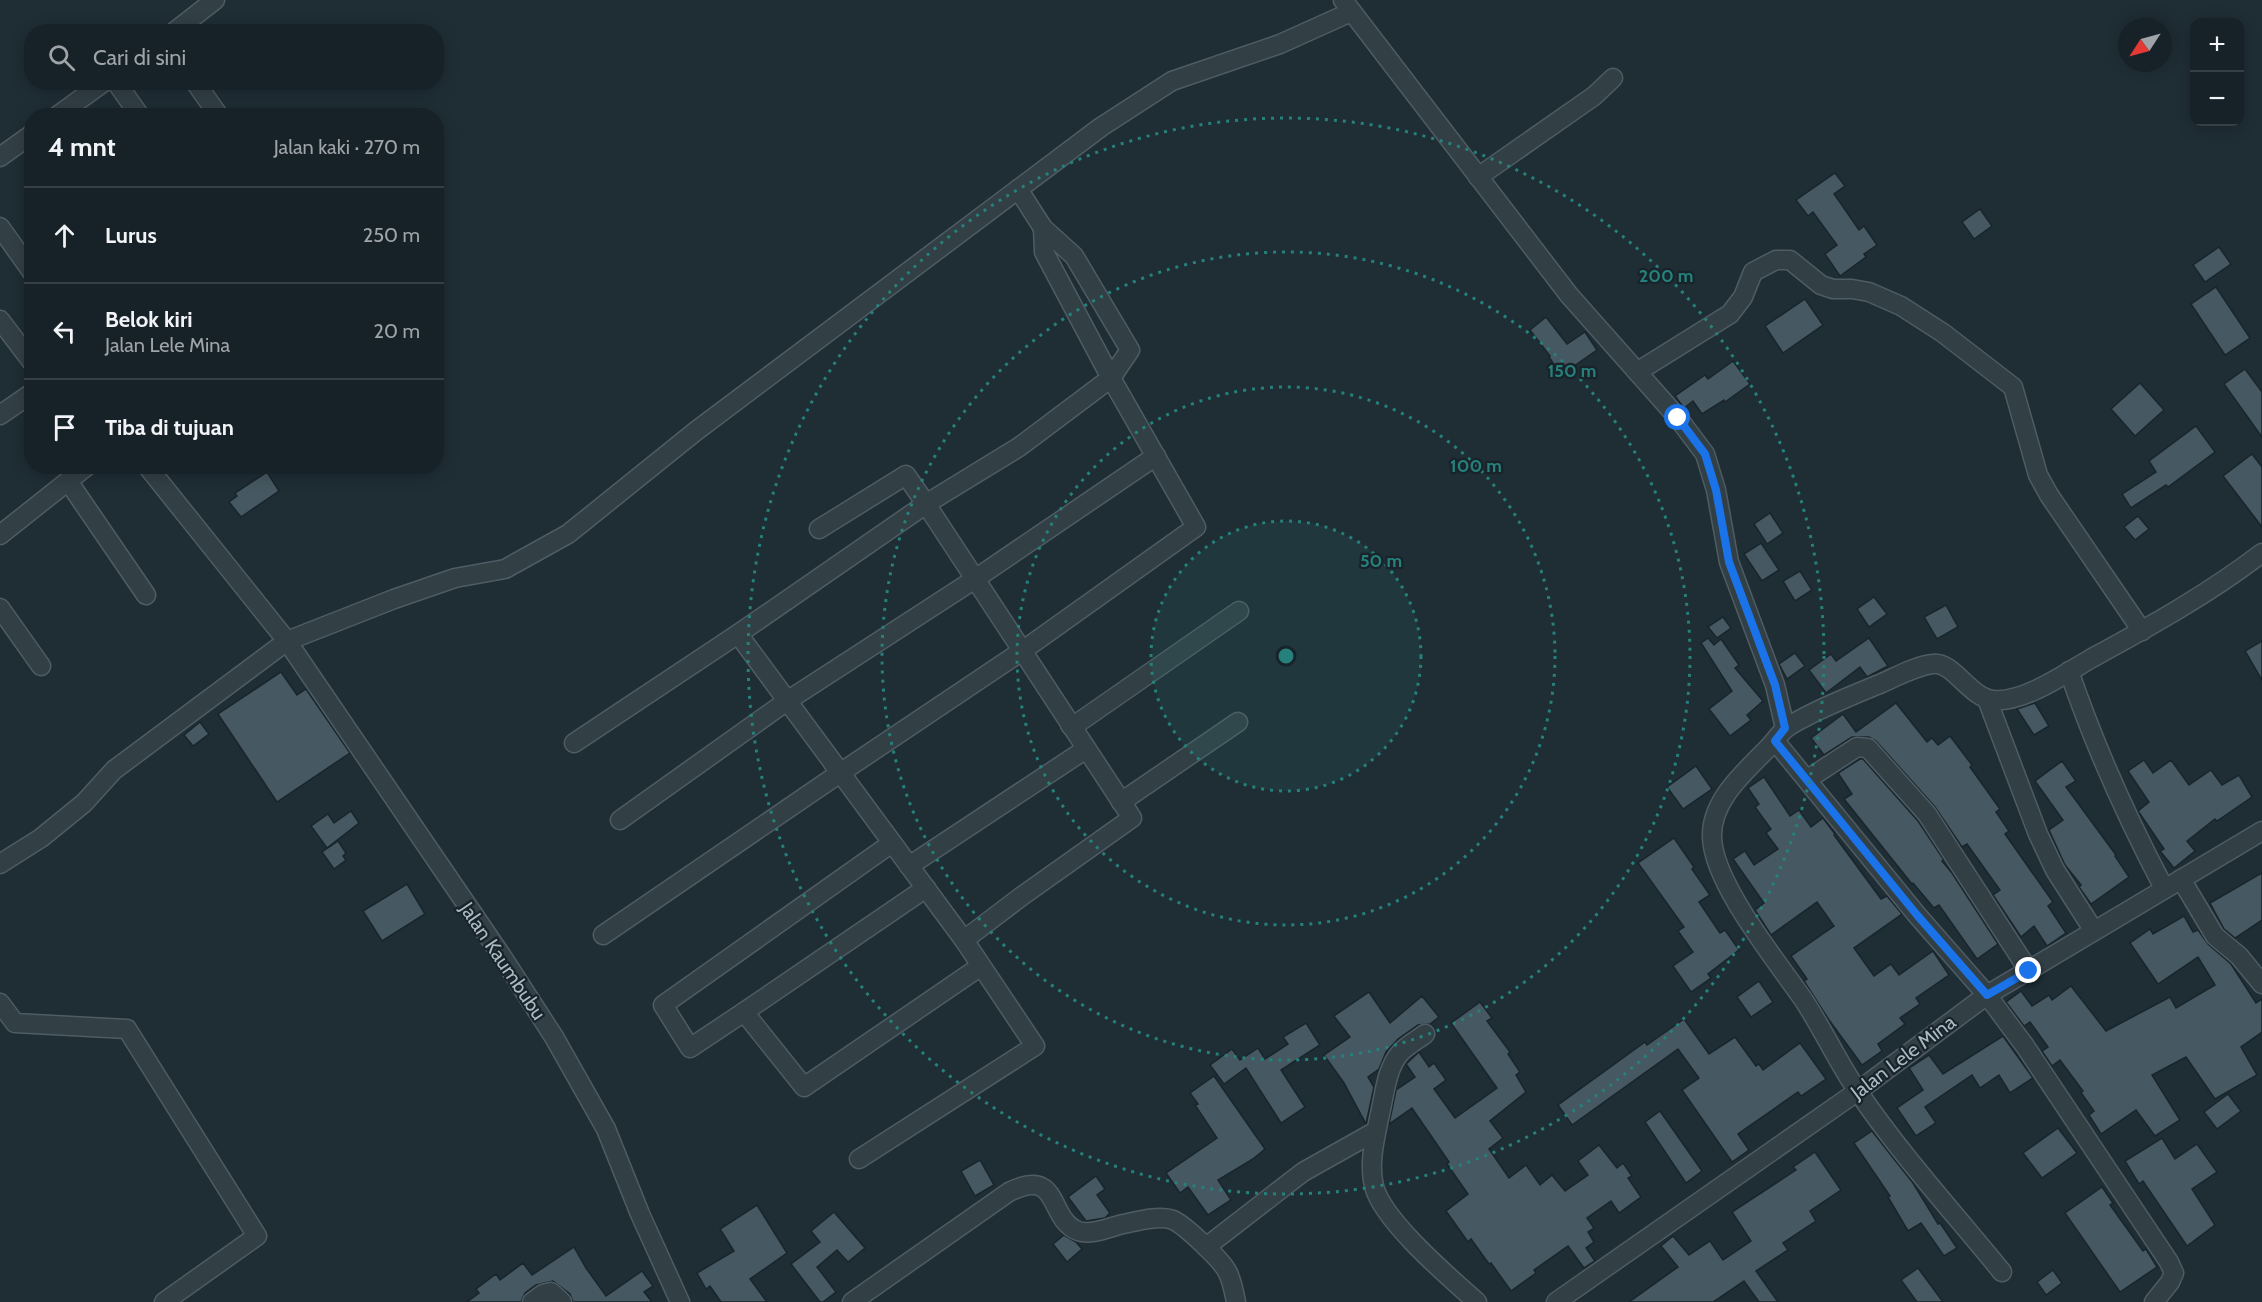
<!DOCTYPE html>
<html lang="id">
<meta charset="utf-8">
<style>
body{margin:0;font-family:Cabin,sans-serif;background:#242f34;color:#f1f3f6}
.controls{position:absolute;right:18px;top:18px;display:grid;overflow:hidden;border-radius:12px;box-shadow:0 3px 15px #0003}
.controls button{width:54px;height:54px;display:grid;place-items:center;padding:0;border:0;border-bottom:2px solid #363f45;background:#172228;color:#f1f3f6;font:30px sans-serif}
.compass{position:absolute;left:2118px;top:18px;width:54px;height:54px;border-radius:50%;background:#172228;box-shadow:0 3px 15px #0003;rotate:234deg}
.stop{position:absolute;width:18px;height:18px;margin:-14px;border:4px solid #1a73e8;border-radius:50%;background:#fff}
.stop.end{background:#1a73e8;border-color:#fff;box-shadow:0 2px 6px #0008}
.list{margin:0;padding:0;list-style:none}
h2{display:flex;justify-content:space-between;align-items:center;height:78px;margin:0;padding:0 24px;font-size:26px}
h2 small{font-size:20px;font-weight:400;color:#9ea4a8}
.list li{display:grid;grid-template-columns:39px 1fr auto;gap:18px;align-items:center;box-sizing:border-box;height:96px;padding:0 24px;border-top:2px solid #363f45}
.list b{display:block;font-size:22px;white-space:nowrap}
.list p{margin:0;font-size:20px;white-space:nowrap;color:#9ea4a8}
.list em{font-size:20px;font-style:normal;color:#9ea4a8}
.icon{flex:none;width:33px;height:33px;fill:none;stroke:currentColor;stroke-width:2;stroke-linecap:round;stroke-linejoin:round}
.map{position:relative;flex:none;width:2262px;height:1302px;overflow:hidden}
.search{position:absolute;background:#172228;box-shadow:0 3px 15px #0003;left:24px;top:24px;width:420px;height:66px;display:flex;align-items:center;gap:15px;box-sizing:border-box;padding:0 21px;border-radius:24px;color:#9ea4a8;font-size:22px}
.panel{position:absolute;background:#172228;box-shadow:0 3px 15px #0003;left:24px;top:108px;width:420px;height:366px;border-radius:24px}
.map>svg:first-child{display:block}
.building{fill:#465861;stroke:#19252c;stroke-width:1.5}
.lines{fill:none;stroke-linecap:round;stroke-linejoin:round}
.minor-casing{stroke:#4f5c64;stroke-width:21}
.minor{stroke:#323f45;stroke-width:18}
.route{stroke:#1a73e8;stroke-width:8}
.ring{fill:none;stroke:#26807b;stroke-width:3;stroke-dasharray:3 6}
.labels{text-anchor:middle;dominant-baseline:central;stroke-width:4.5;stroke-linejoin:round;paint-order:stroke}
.street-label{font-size:20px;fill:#abbac3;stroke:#18232a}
.centre{fill:#26807b;stroke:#18232a;stroke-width:3}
.ring-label{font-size:18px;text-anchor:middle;font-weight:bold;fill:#26807b;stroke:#18232a;stroke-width:4.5;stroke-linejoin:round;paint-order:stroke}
</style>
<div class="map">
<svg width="2262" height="1302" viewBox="0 0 2262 1302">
<rect width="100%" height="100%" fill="#1f2d35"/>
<g class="building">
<path d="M1835,173L1845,186L1834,194L1859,230L1864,226L1877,245L1864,254L1866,257L1840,276L1825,254L1837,245L1813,212L1808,216L1796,200Z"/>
<path d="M1980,209L1992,226L1974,239L1962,222Z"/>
<path d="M2219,247L2231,264L2205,282L2193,265Z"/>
<path d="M2216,287L2250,338L2225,355L2191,304Z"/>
<path d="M1805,299L1823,325L1783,353L1765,326Z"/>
<path d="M1546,317L1567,344L1585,332L1597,350L1561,375L1549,357L1550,356L1530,330Z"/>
<path d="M1733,361L1750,384L1725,402L1724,400L1702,414L1693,401L1684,408L1675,396L1705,375L1708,379Z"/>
<path d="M2245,369L2262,392V437L2224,384Z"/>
<path d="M2140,383L2164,410L2135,436L2111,409Z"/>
<path d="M2196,426L2215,452L2168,487L2166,485L2131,508L2122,494L2156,472L2149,461Z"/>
<path d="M2252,454L2262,467V527L2223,476Z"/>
<path d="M267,472L279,491L241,517L229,502L237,496L235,493Z"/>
<path d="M1770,513L1783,533L1767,544L1754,524Z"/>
<path d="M2138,516L2149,529L2135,540L2124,527Z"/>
<path d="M1761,543L1779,570L1762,581L1744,554Z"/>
<path d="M1800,571L1812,590L1795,601L1783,581Z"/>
<path d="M1874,597L1887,614L1869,627L1857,609Z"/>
<path d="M1946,605L1958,627L1937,639L1924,617Z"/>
<path d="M1723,617L1731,628L1717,638L1708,627Z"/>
<path d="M1708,638L1714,645L1721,639L1739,665L1735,668L1763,701L1747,715L1751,720L1730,736L1709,709L1732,691L1701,643Z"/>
<path d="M1869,638L1888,666L1867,677L1860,667L1826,693L1809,670L1831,654L1836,661Z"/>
<path d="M2262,641V680L2245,651Z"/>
<path d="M1795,653L1805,666L1787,679L1779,664Z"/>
<path d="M281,672L297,695L306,689L350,753L277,802L218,714Z"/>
<path d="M1896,703L1927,742L1932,738L1938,745L1950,736L1972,765L1970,767L2000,809L1996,812L2009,831L2005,834L2053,902L2048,906L2066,933L2047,946L2034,926L2021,937L1993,895L2000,890L1967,844L1962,847L1935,807L1876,741L1869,737H1852L1824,755L1811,738L1843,714L1856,732Z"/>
<path d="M2035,703L2049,726L2034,735L2017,709Z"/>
<path d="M200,722L209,734L193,746L184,735Z"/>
<path d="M1860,759H1863L1918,821L1944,860L1942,861L1952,873L1998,944L1977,959L1939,905L1934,908L1913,883L1912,884L1844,799L1852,794L1838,773Z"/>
<path d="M2144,760L2153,773L2171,760L2189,785L2211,770L2222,785L2239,775L2252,797L2217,821L2215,819L2187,841L2195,851L2174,868L2160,851L2164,849L2138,811L2149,802L2128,771Z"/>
<path d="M2062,761L2076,781L2066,787L2116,855L2115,856L2129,877L2091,904L2079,887L2081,885L2065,865L2049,830L2063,820L2035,781Z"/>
<path d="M1696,766L1712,789L1683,809L1667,787Z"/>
<path d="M1764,777L1790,816L1799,810L1811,827L1823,818L1835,834L1834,835L1881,899L1887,896L1902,914L1854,948L1874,976L1891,964L1899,975L1933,951L1949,975L1916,998L1920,1004L1900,1018L1905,1024L1878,1044L1882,1051L1862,1065L1829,1020L1804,981L1807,979L1791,956L1834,926L1817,902L1771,935L1755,910L1764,903L1733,859L1745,851L1754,865L1778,849L1766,833L1771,829L1755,807L1759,804L1748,788Z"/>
<path d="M351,811L359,823L327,848L311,826L328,814L334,823Z"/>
<path d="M1674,838L1694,867L1692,869L1710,895L1699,902L1720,933L1725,930L1739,950L1708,974L1711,978L1691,992L1673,966L1693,952L1678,931L1684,927L1638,863Z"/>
<path d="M338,841L346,853L343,856L346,860L334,869L322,852Z"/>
<path d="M2262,873V920L2235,938L2224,929L2210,903Z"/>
<path d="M407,884L425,914L382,941L363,911Z"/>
<path d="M2184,916L2193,932L2198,930L2208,944L2231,964L2256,1003L2262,999V1032L2241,1047L2257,1075L2215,1099L2186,1057L2152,1075L2180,1120L2155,1136L2136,1110L2101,1134L2089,1115L2094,1111L2082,1094L2081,1092L2083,1091L2060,1060L2052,1066L2042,1051L2048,1047L2030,1022L2024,1026L2006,1002L2021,991L2032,1006L2049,995L2052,1000L2071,986L2106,1031L2170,997L2176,1008L2215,985L2198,957L2158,984L2130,943L2150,929L2153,934Z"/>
<path d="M1759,981L1773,1002L1751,1017L1737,997Z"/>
<path d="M1369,992L1390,1023L1422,996L1439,1017L1430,1024L1418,1025L1398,1039L1386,1052L1379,1069L1368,1077L1374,1087L1366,1124L1344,1083L1324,1055L1350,1037L1334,1016Z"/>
<path d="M1480,1002L1492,1018L1487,1021L1510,1052L1508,1054L1520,1072L1516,1075L1526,1092L1490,1121L1503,1138L1489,1149L1509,1178L1526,1165L1540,1185L1552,1175L1565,1191L1588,1175L1578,1161L1599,1145L1617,1168L1623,1163L1632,1176L1628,1178L1641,1197L1619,1213L1611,1201L1587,1218L1594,1228L1588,1232L1594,1242L1586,1248L1595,1261L1584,1268L1568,1246L1534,1270L1536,1273L1511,1291L1491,1263L1489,1264L1471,1239L1468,1242L1446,1211L1468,1194L1447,1164L1449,1162L1412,1108L1389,1124L1396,1090L1415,1077L1406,1064L1419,1052L1429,1067L1434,1063L1446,1080L1434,1089L1455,1118L1497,1088L1451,1023Z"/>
<path d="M1684,1019L1709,1054L1735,1037L1756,1066L1759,1064L1763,1070L1800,1043L1826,1079L1801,1096L1798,1092L1738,1134L1749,1150L1732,1162L1682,1090L1699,1078L1678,1049L1572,1125L1558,1105L1645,1042L1647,1045Z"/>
<path d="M1306,1023L1320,1045L1281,1070L1305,1107L1281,1123L1246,1068L1224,1084L1210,1065L1232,1049L1240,1060L1258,1048L1265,1059L1288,1044L1283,1037Z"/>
<path d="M2003,1036L2033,1078L2010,1093L1999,1075L1980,1088L1972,1075L1925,1107L1936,1123L1916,1136L1897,1108L1923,1090L1909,1068L1929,1055L1943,1074Z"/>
<path d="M1214,1076L1265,1149L1253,1159L1218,1180L1231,1200L1208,1215L1188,1187L1180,1193L1166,1173L1217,1138L1195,1105L1198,1104L1190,1093Z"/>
<path d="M2228,1094L2241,1111L2217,1129L2204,1112Z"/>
<path d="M1660,1111L1702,1171L1686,1183L1645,1122Z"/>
<path d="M2058,1128L2077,1153L2042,1178L2023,1153Z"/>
<path d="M1872,1131L1913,1183L1938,1224L1940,1223L1957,1248L1944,1256L1921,1223L1908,1231L1888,1197L1890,1196L1854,1143Z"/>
<path d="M2162,1138L2175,1159L2197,1144L2217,1172L2192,1189L2215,1225L2187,1246L2143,1181L2139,1184L2125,1161Z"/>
<path d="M1815,1152L1841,1190L1810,1211L1816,1221L1783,1243L1788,1250L1756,1271L1778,1302H1759L1744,1281L1713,1302H1629L1678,1267L1661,1246L1673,1236L1689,1255L1710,1241L1723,1260L1751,1241L1732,1212L1796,1170L1793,1167Z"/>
<path d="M980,1160L994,1185L975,1196L961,1171Z"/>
<path d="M1096,1176L1105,1189L1097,1195L1110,1213L1105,1218L1086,1221L1068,1197Z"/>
<path d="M2102,1187L2113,1203L2110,1205L2143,1251L2146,1249L2157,1267L2120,1292L2065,1213Z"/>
<path d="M757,1205L787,1253L750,1279L767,1302H721L710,1286L706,1289L697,1273L734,1251L720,1229Z"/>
<path d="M834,1212L865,1248L848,1262L837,1250L817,1267L836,1292L823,1302H820L791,1264L820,1242L811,1231Z"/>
<path d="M1064,1235L1076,1242L1082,1249L1067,1262L1053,1244Z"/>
<path d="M574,1247L586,1268L606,1296L642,1271L653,1286L644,1292L652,1302H573L570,1294L553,1281L536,1285L525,1293L521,1302H467L479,1293L476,1289L496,1274L500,1280L523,1263L532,1275Z"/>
<path d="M1918,1268L1943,1302H1917L1901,1280Z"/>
<path d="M2053,1270L2062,1283L2046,1295L2037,1282Z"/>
</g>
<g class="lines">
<g class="minor-casing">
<g id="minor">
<path d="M1343,0L1569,295L1678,418L1705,454L1716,490L1729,562L1775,685L1785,728"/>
<path d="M174,32L215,0"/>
<path d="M116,82L140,116"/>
<path d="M195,82L219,116"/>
<path d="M57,116L104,82"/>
<path d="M0,157L32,134"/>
<path d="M1478,177L1594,96L1613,78"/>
<path d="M0,227L32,272"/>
<path d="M0,320L32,362"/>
<path d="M1637,372L1730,314L1743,297L1753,272L1776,260H1790L1821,285L1833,289H1852L1869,292L1901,306L1943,333L2013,387L2038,475L2049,495L2142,631"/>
<path d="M0,415L32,393"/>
<path d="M147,466L287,641L501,955L554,1037L606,1129L640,1214L680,1302"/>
<path d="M68,481L146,595"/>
<path d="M819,529L906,475L926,504L1019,447L1111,378L1130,350L1074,256L1043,228L1018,189"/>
<path d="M0,535L87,466"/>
<path d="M0,608L41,666"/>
<path d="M738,634L964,940"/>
<path d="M2069,671C2095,747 2127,818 2164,888"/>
<path d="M1987,699L2038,834L2055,870L2094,931"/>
<path d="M1070,725L1072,727L1239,611"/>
<path d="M1775,741L1917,915L1987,995L2025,1046L2169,1262L2174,1273L2170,1282L2154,1302"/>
<path d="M574,743L738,634L926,504L1132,818L1022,896L964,940L1035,1046L859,1159"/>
<path d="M840,773L1022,651L1196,527L1111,378L1044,252L1043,228"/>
<path d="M1808,779L1857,747L1868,748L1927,814L2029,971"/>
<path d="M1121,802L1238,722"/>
<path d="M620,820L787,701L975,579L1156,456"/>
<path d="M0,864L41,838L84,803L114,770L287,641L394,599L455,578L505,569L568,534L696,431L1101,127L1172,81L1280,44L1351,12"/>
<path d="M909,866L1086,749"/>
<path d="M2181,879L2215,936L2239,956L2262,984"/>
<path d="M926,888L744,1012L804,1087L981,966"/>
<path d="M603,935L840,773L833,763"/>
<path d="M0,1003L15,1023L127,1029L257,1236L164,1302"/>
<path d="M744,1012L690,1048L663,1005L892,843"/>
<path d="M1425,1034C1417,1040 1406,1046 1400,1053C1387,1068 1385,1091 1381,1109C1376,1134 1368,1162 1374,1186C1382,1220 1450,1278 1477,1302"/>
<path d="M1206,1247L1303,1172L1376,1131"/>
<path d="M2002,1272C1954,1213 1902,1156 1859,1093C1838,1063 1823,1029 1803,999C1776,960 1713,883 1712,837C1711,800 1744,773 1768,748C1775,741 1781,731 1789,726C1817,709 1851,696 1882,683C1898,676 1915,666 1933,664C1953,661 1970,698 1993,700C2024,703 2066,673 2092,658C2151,626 2208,594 2262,553"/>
<path d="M532,1302L543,1294L551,1292L562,1302"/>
<path d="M852,1302L1009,1192C1061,1166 1047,1219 1078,1231C1091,1236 1110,1227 1123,1224C1138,1221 1159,1215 1173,1220C1185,1225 1221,1260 1227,1271C1232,1280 1234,1292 1236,1302"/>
<path d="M1556,1302L1858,1091L1987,995L2262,831"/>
</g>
</g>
<use href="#minor" class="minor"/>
</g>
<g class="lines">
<path class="route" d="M1678,418L1705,454L1716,490L1729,562L1775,685L1785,728L1775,741L1917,915L1987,995L2029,971"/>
</g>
<circle cx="1286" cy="656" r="135" fill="#26807b" fill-opacity=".12"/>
<g class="ring">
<circle cx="1286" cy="656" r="135"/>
<circle cx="1286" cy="656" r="269"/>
<circle cx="1286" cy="656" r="404"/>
<circle cx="1286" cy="656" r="538"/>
</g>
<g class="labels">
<g class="street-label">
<text transform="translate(503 961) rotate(56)">Jalan Kaumbubu</text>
<text transform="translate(1903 1057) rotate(-37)">Jalan Lele Mina</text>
</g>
</g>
<circle cx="1286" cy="656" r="9" class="centre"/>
<g class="ring-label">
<text x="1666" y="282">200 m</text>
<text x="1572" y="377">150 m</text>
<text x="1476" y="472">100 m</text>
<text x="1381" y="567">50 m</text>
</g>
</svg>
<div class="controls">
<button>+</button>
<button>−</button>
</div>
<svg class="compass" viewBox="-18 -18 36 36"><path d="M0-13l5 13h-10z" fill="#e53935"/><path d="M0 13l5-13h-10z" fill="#9ea4a8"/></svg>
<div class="stop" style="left:1678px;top:418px"></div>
<div class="stop end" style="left:2029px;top:971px"></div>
<div class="search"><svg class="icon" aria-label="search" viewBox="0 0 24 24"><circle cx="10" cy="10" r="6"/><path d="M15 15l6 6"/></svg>Cari di sini</div>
<section class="panel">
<h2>4 mnt<small>Jalan kaki · 270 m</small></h2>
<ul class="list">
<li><svg class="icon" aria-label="ahead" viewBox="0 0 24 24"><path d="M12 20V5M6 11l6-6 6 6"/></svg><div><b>Lurus</b></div><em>250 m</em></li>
<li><svg class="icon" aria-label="left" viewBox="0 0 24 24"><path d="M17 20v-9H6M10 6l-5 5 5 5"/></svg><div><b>Belok kiri</b><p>Jalan Lele Mina</p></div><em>20 m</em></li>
<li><svg class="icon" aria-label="arrive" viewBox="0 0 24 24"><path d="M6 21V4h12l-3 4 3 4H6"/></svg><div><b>Tiba di tujuan</b></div></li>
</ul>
</section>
</div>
